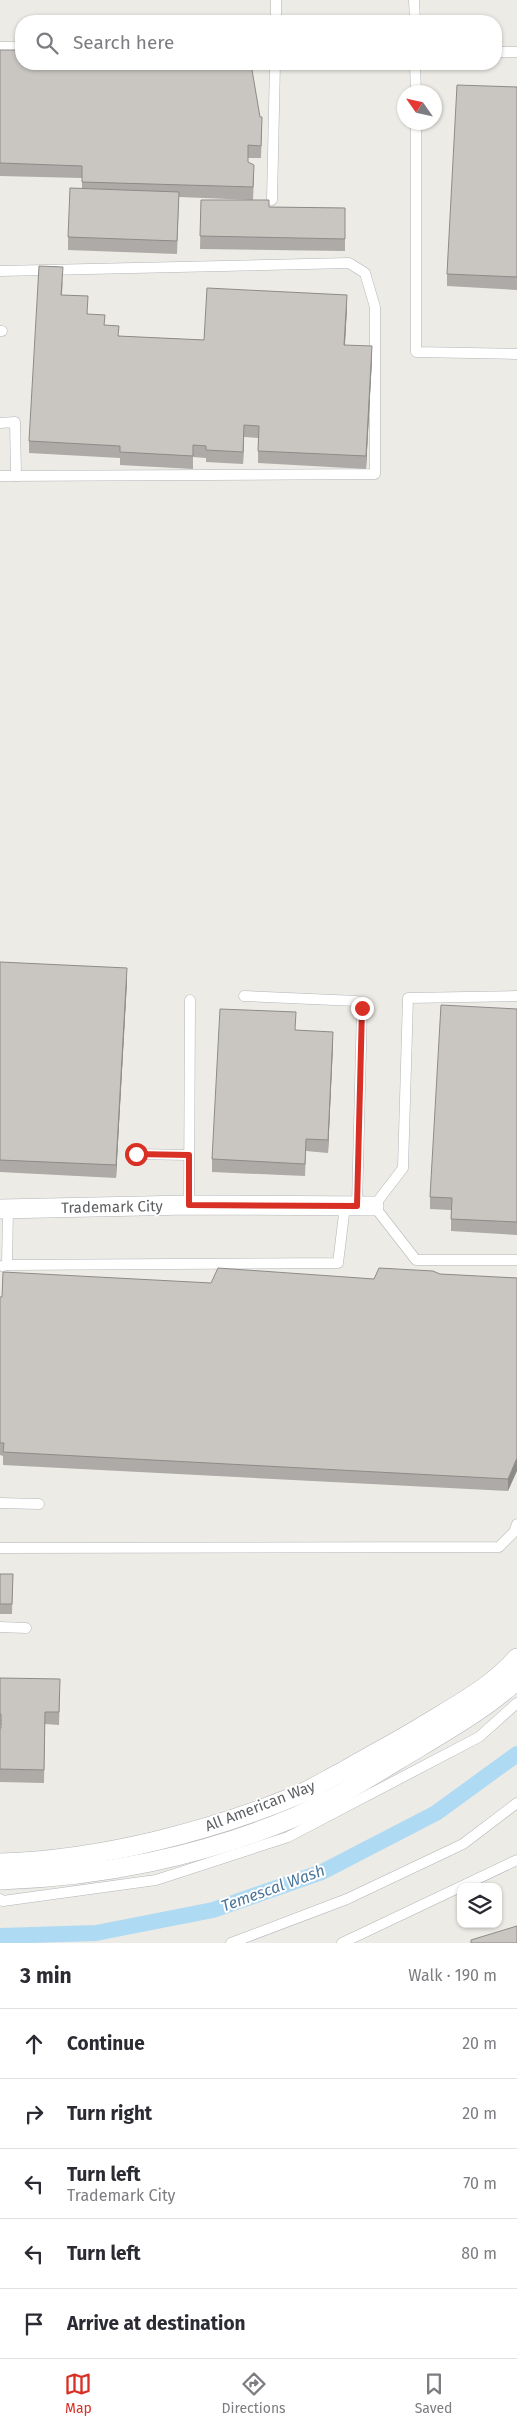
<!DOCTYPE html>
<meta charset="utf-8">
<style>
body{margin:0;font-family:"Fira Sans",sans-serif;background:#f7f7f7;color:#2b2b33}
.controls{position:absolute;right:15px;bottom:15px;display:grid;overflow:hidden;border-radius:10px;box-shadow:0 1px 4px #0004}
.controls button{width:45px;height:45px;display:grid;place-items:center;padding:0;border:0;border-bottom:1px solid #e1e1e2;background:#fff;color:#2b2b33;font:25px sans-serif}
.compass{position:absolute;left:397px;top:85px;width:45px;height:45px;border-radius:50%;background:#fff;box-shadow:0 1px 4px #0004;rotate:304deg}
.stop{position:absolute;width:15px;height:15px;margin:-11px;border:4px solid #d93025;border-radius:50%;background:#fff}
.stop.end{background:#d93025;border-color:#fff;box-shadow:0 1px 5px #0008}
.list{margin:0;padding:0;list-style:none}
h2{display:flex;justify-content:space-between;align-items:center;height:65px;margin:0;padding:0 20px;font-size:21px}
h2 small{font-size:16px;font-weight:400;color:#7c7c81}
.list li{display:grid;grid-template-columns:32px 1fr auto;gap:15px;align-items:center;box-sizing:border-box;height:70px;padding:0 20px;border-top:1px solid #e1e1e2}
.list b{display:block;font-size:19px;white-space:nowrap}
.list p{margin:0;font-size:16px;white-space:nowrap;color:#7c7c81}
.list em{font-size:16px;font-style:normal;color:#7c7c81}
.icon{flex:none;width:28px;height:28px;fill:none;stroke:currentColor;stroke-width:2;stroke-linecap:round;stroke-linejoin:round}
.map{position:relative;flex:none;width:517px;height:1943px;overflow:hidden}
.search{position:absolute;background:#fff;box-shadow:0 1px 4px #0004;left:15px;right:15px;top:15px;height:55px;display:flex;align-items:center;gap:12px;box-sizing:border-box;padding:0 18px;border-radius:20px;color:#7c7c81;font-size:19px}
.sheet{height:415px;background:#fff}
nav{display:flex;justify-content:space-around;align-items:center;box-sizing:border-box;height:70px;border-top:1px solid #e1e1e2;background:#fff;font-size:14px;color:#7c7c81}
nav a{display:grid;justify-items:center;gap:2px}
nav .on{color:#d93025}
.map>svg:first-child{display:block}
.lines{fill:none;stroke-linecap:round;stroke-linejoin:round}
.canal{stroke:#afdaf4;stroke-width:16}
.service-casing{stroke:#b2b5b8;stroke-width:11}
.minor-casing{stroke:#b2b5b8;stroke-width:20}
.service{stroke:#fff;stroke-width:10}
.minor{stroke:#fff;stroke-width:19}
.wall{fill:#adaaa7}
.shaded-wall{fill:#8d8b88}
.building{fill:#c9c6c2;stroke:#8d8b88}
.route{stroke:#d93025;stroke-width:6}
.labels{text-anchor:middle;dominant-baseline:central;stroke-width:4;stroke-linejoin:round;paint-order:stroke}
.street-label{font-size:15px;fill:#5d6063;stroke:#fff}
.water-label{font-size:16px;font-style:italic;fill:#4b779c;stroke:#fff}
</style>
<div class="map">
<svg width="517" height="1943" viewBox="0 0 517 1943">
<rect width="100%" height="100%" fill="#edebe5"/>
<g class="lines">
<path class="canal" d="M0,1936L96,1933L213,1910L322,1872L436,1813L517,1754"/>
<g class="service-casing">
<g id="service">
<path d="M276,0V21"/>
<path d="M414,0L415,21"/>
<path d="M0,47H21"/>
<path d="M496,52H517"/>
<path d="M415,64L416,92"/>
<path d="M416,122V352L517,354"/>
<path d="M272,200L275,64"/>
<path d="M0,271L349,263L365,273L375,307V474L0,476"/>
<path d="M0,331H2"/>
<path d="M0,423L15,422L16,476"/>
<path d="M244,996L357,1001L362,1008L357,1206"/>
<path d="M517,996L408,998L403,1168L374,1206L416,1260H517"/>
<path d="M135,1154L189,1155"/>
<path d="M189,1205L190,1000"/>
<path d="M7,1265L338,1263L345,1206"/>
<path d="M2,1266L7,1265L8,1209"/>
<path d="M0,1503L39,1504"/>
<path d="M0,1548L499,1547L514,1532L517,1524"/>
<path d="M0,1627L26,1628"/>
<path d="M0,1899L3,1901L156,1880L288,1837L479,1737L517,1703"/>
<path d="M231,1943L347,1899L463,1844L517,1803"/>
<path d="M342,1943L517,1860"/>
</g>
</g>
<g class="minor-casing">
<g id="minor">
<path d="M0,1209L189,1205L374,1206"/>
<path d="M0,1863C98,1860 210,1832 300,1794C315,1788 329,1778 344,1771C371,1755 399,1741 426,1724C457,1705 493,1686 517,1658"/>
<path d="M0,1880C100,1877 203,1856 295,1817C335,1799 373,1775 411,1752C448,1730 485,1709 517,1680"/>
</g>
</g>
<use href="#service" class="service"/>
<use href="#minor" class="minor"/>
</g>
<g class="wall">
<path d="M0,50L262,130L261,158H248V163L254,177L253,200L179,197L177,254L68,250V237L82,188V178L0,176Z"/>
<path d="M517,87V290L447,286V274Z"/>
<path d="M201,200L269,207L345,208V251L200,249Z"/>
<path d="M63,279L62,295L88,314L105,325L119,336L204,340L347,307L345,345L372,359L366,469L258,463V438L244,437L243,464L206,462V458L193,457V469L120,465V458L29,453V441Z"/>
<path d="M0,962L127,981L116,1178L0,1172Z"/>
<path d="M517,1009V1235L451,1231V1210L430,1209V1197Z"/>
<path d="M296,1030L333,1044L328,1153L306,1151L305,1176L212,1172V1159Z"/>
<path d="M440,1274L517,1278L508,1491L3,1465V1456L0,1455V1297L211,1283L374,1279Z"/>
<path d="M0,1574H13L12,1614H0Z"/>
<path d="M0,1678L60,1692L59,1725L45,1724L44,1783L0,1782V1728L1,1726H0Z"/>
</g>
<g class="shaded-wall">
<path d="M347,295V307L344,358V345Z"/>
<path d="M372,346V359L366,469V456Z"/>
<path d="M244,425V437L243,464V452Z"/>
<path d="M127,968V981L116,1178V1165Z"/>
<path d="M333,1032V1044L328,1153V1140Z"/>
<path d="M517,1458V1471L508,1491V1479Z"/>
</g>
<g class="building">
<path d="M0,50H21V64H125L200,66L201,64H251L260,117H262L261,146L248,145V162L254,165L253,187L82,182V166L0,163Z"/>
<path d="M457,85L517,87V277L447,274Z"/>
<path d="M70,188L179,192L177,241L68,237Z"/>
<path d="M201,200H269V207L345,208V239L200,236Z"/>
<path d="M39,266L63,267L61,295L88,296L87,314L105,315L104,325L119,326L118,336L204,340L207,288L347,295L344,345L372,346L366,456L258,451L259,426L244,425L243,452L206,450V446L193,445V456L120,452V446L29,441Z"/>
<path d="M0,962L127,968L116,1165L0,1160Z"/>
<path d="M441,1005L517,1009V1222L451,1219L452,1198L430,1197Z"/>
<path d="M220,1009L296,1012L295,1030L333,1032L328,1140L306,1139L305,1164L212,1159Z"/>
<path d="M218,1268L374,1279L379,1268L433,1271L440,1274L517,1278V1458L508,1479L3,1452L4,1443H0V1297H2L3,1272L211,1283Z"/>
<path d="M0,1574H13L12,1604H0Z"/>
<path d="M0,1678L60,1679L59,1712H45L44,1770L0,1769V1728H1V1714H0Z"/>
<path d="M517,1926V1943H471V1940Z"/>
</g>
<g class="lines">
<path class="route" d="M136,1154L189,1155V1205L357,1206L362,1008"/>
</g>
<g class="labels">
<g class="street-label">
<text transform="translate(112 1207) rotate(-1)">Trademark City</text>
<text transform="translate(260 1806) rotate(-21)">All American Way</text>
</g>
<g class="water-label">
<text transform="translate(273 1888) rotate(-20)">Temescal Wash</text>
</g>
</g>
</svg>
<div class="controls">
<button><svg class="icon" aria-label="layers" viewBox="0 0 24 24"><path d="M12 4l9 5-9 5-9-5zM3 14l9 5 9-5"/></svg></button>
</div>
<svg class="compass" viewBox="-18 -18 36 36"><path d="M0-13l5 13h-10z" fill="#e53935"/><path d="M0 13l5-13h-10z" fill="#7c7c81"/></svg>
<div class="stop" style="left:136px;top:1154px"></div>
<div class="stop end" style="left:362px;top:1008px"></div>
<div class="search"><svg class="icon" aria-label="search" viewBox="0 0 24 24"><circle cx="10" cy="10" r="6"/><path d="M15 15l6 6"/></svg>Search here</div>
</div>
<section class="sheet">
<h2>3 min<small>Walk · 190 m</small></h2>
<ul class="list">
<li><svg class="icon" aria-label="ahead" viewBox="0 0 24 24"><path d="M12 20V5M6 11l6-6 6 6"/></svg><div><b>Continue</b></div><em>20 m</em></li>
<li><svg class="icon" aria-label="right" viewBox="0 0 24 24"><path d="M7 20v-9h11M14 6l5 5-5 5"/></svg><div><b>Turn right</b></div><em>20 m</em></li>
<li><svg class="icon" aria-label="left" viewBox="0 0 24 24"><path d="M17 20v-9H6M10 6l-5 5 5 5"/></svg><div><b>Turn left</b><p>Trademark City</p></div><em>70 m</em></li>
<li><svg class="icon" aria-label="left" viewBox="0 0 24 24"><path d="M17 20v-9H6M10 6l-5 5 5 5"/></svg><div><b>Turn left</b></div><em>80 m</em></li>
<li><svg class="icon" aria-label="arrive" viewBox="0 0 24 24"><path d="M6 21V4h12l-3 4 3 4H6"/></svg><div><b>Arrive at destination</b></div></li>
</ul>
</section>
<nav>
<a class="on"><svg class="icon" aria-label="map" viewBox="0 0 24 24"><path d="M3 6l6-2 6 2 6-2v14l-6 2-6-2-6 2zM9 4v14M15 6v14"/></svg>Map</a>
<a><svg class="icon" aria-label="directions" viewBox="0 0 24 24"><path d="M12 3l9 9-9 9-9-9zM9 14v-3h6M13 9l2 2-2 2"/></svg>Directions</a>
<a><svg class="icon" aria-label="saved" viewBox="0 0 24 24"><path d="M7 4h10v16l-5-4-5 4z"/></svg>Saved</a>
</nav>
